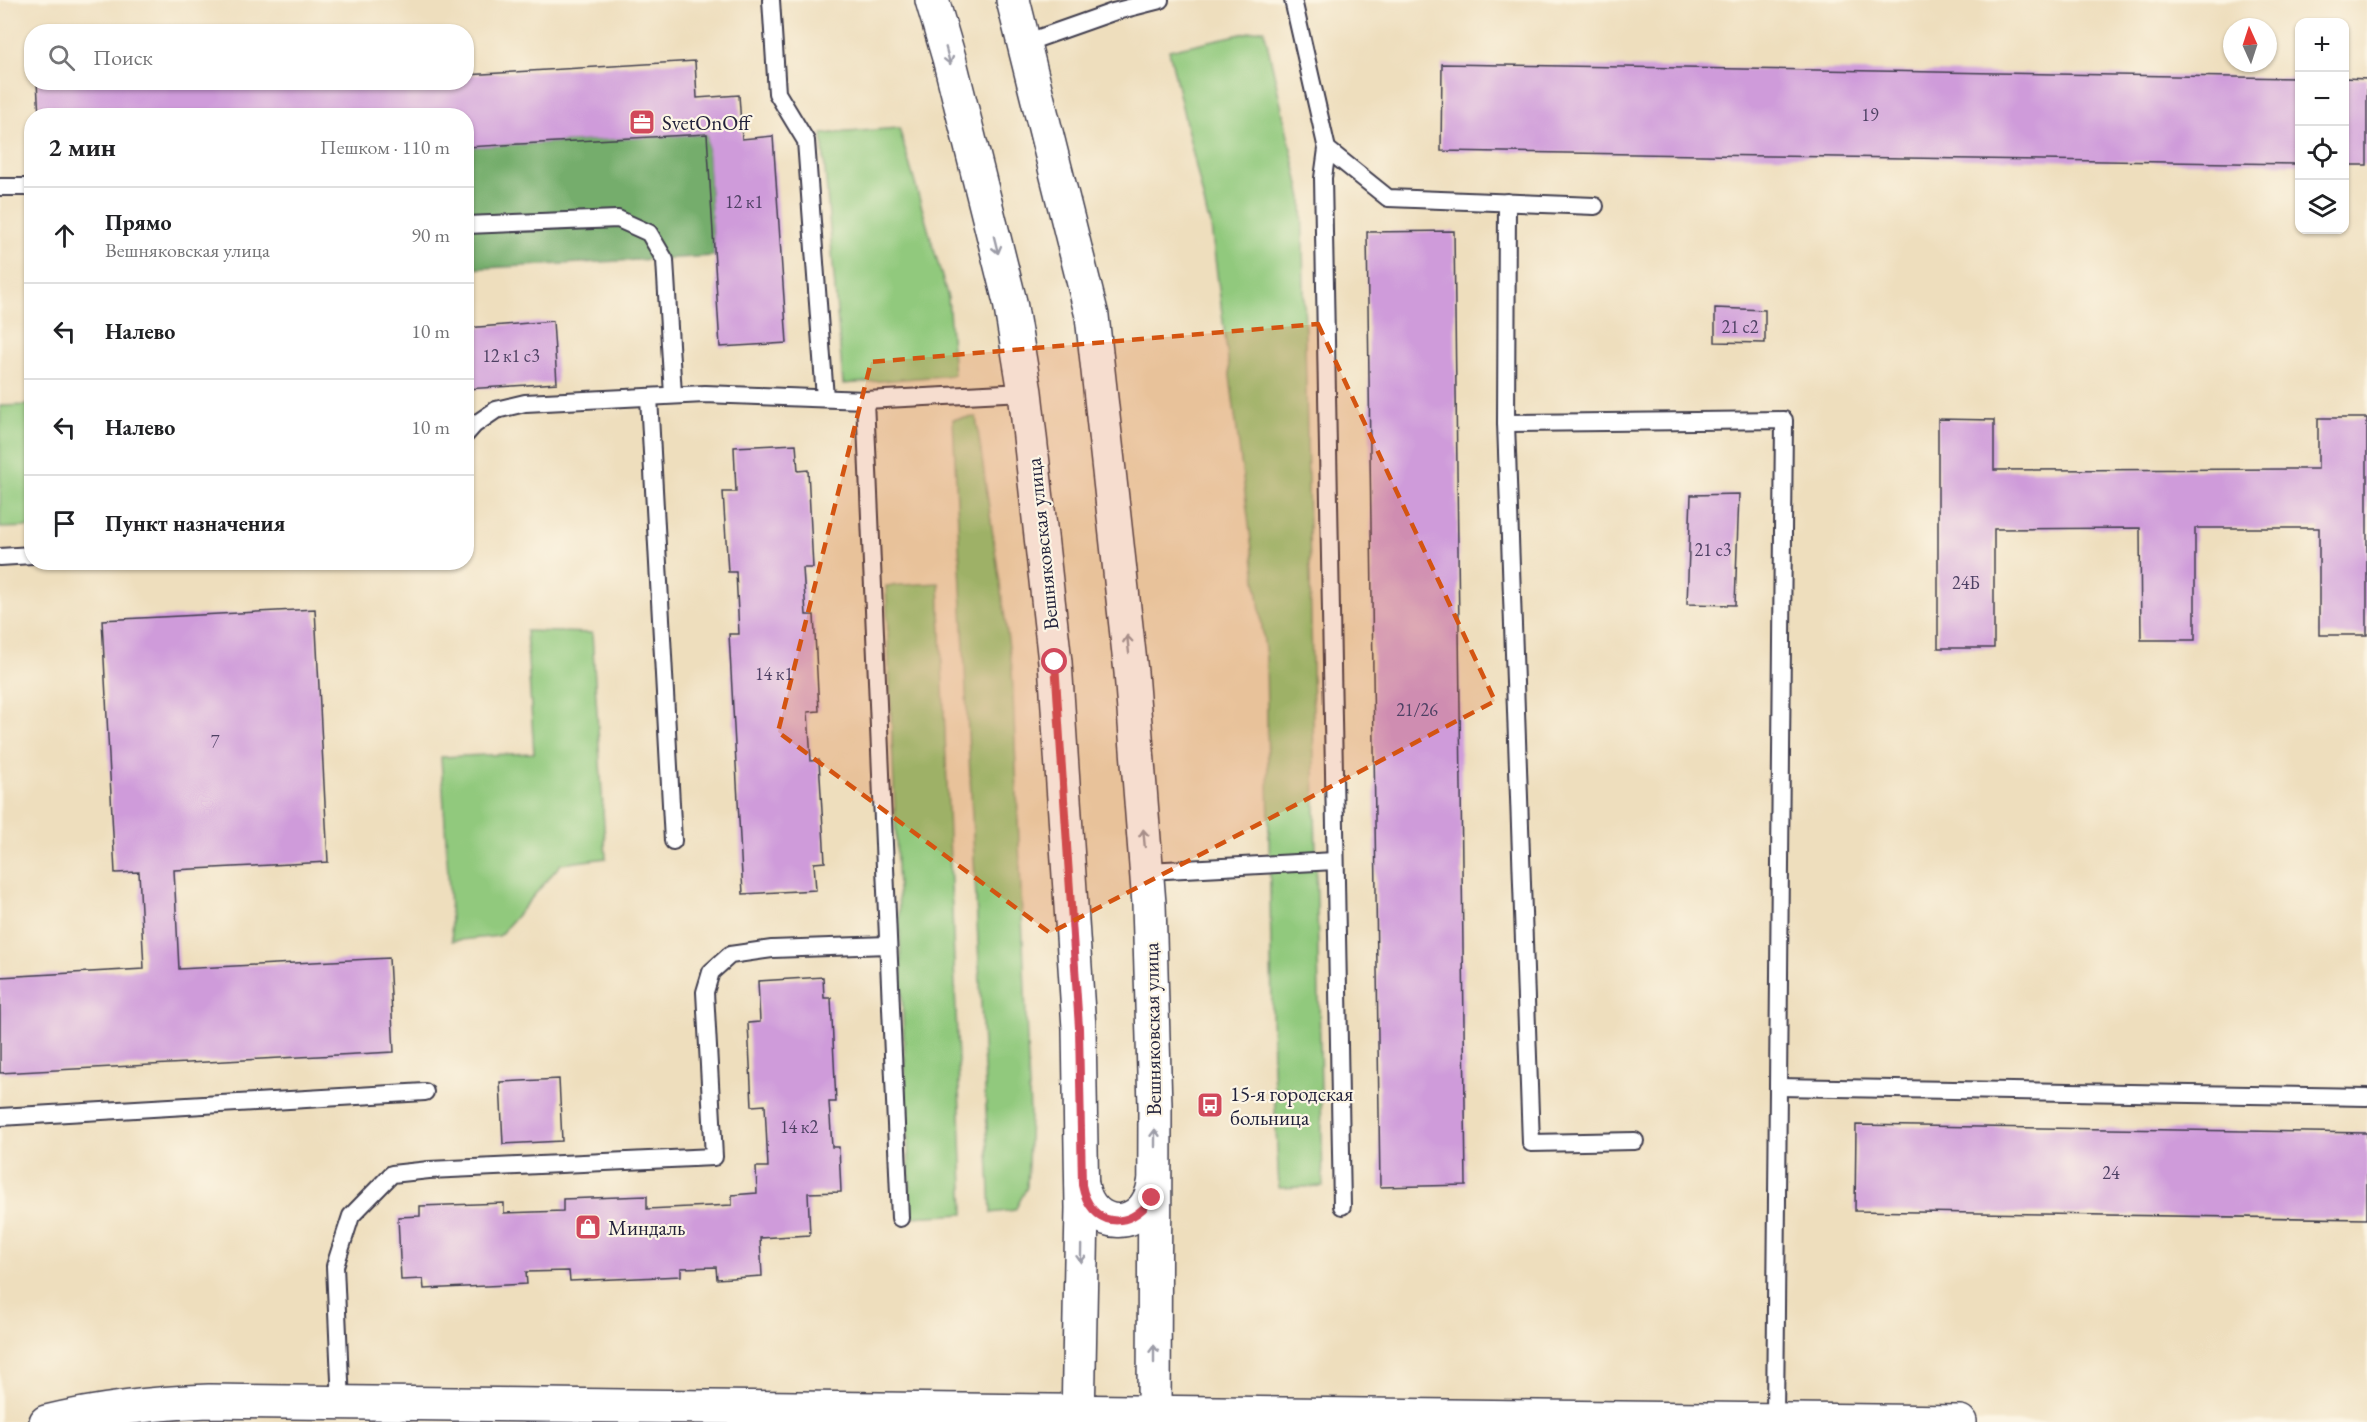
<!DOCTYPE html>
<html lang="ru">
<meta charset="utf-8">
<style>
body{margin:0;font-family:"EB Garamond",serif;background:#f2f2f2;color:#202124}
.controls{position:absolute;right:18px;top:18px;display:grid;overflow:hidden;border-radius:12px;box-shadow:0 2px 4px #0004}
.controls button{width:54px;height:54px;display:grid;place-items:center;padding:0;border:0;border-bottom:2px solid #e0e0e0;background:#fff;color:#202124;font:30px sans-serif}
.compass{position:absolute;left:2223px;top:18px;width:54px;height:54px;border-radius:50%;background:#fff;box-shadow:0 2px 4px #0004;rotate:357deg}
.stop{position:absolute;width:18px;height:18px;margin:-14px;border:4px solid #d1495b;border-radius:50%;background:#fff}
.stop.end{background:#d1495b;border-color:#fff;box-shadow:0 2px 6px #0008}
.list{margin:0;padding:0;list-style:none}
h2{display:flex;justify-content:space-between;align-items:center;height:78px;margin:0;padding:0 24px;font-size:26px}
h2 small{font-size:20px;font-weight:400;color:#757577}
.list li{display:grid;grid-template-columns:39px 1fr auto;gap:18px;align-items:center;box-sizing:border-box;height:96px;padding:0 24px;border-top:2px solid #e0e0e0}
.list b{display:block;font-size:22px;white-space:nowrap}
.list p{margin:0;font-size:20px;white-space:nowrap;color:#757577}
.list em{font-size:20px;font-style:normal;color:#757577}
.icon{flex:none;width:33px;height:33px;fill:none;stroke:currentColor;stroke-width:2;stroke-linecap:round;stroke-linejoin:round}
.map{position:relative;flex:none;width:2367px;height:1422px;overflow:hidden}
.search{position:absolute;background:#fff;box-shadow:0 2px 4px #0004;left:24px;top:24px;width:450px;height:66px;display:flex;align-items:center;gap:15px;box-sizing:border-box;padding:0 21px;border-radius:24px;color:#757577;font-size:22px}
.panel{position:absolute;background:#fff;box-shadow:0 2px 4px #0004;left:24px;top:108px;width:450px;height:462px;border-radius:24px}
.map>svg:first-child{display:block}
.green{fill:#91c97d;stroke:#5a765c;stroke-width:1.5}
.forest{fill:#74ad6c;stroke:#4b6854;stroke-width:1.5}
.building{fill:#cf9bda}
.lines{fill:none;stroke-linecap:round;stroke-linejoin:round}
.lane-casing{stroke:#413e4e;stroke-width:20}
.street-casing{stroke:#413e4e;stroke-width:36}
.secondary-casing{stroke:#413e4e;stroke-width:36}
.lane{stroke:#fff;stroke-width:16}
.street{stroke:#fff;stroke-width:33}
.secondary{stroke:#fff;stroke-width:33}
.oneway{stroke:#9c9ca7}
.route{stroke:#d1495b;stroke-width:8}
.marked{fill:#d45411;fill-opacity:0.2;stroke:#d45411;stroke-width:4.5;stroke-dasharray:12 8;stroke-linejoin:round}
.labels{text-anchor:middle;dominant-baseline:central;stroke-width:4.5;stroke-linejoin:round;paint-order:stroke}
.number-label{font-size:18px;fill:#4d4063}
.poi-label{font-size:21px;fill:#22223b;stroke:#fcf5e5;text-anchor:start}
.street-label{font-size:21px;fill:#22223b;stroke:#fcf5e5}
</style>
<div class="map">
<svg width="2367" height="1422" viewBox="0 0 2367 1422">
<rect width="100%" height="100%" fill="#fcf5e5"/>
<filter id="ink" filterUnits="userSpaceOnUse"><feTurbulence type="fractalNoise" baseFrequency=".0167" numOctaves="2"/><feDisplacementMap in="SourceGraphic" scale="12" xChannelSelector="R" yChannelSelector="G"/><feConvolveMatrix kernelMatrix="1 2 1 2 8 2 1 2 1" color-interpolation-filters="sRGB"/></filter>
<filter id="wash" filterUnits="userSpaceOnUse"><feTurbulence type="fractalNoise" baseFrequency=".008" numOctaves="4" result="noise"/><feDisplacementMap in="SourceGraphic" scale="24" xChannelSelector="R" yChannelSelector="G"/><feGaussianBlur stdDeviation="1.35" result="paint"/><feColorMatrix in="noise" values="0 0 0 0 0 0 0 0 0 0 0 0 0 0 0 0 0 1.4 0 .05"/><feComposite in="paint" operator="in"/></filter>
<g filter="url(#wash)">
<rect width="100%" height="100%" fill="#eedebd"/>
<g class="green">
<path d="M1264,29L1302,198L1323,1186L1279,1188L1273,1068L1266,658L1210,219H1208L1169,50Z"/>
<path d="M899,128L948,298L954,375L843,384L822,134Z"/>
<path d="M31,405V527L0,528V406Z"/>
<path d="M976,417L1012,668L1030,1115L1027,1187L1015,1210L991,1213L953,419Z"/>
<path d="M939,583L964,1214L911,1217L886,586Z"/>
<path d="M526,631L592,633L606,858L561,864L499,936L452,941L441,757L534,753Z"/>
</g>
<path class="forest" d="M707,134L714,256L467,269V147Z"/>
<g id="blocks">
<g class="building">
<path d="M695,61L697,98L739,95L742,139L773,136L787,343L720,347L707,134L466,147V116H39L37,82H303V85L349,82H466V75Z"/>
<path d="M1442,64L2300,78V164L1441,151Z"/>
<path d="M2344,78L2367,79V165H2344Z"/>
<path d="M1454,231L1466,1185L1380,1187L1367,232Z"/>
<path d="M1715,308L1765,310V343L1715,342Z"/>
<path d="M553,321L557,383L466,389V328Z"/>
<path d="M2318,418H2367V635H2319V528H2195V640H2141L2140,528L1994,529V648H1938V419L1994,420V470L2318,469Z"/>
<path d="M796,444L798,471L808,470L813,568H803L806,615H814L819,711L808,712L811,761L819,760L825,862L814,863L816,890L743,894L729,634H739L736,572H728L723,492H736L734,447Z"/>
<path d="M1739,494L1735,605L1687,604L1691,495Z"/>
<path d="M315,609L328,862L174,870L179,969L389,958L394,1052L0,1073V977L144,969L139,872L115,873L102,620Z"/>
<path d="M823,977L824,998H831L836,1102H829L832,1147H839L841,1192L808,1193L810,1235L760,1238L762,1276L717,1279L716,1267L681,1268V1276L570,1281L569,1271L526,1272L527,1284L424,1289L423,1279L401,1280L398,1217L420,1216V1206L504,1203V1213L563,1211V1199L647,1196V1209L732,1205V1195L757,1193L756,1167H768L765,1105L752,1106L748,1023L760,1022L758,981Z"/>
<path d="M559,1079L562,1141L503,1144L500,1082Z"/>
<path d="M1856,1125L2367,1133V1219L1855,1211Z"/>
</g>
</g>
</g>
<g filter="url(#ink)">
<use href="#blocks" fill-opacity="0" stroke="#413e4e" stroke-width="1.5"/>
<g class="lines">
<g class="lane-casing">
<g id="lane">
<path d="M771,0L777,93L806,141L825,398"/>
<path d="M1293,0L1327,149L1323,178L1342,1206"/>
<path d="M1025,43L1113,12L1160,0"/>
<path d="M1327,149L1388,198L1595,206"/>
<path d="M0,187H32"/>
<path d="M1507,202L1506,423L1784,420L1775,1420"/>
<path d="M466,225L618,219L649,233L665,260L673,395"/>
<path d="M649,397L673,841"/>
<path d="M865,400L900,1218"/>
<path d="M1506,423L1531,1143L1635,1141"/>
<path d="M466,434L474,425L496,410L525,403L705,394L865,400L1025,392"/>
<path d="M0,557L32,555"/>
<path d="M1147,871L1335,861"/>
<path d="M1778,1087L2367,1097"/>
<path d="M0,1117L425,1092"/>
<path d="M341,1403L335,1266L351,1216L392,1174L429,1170L714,1157L705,992L711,972L730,955L772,949L888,945"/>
</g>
</g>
<g class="street-casing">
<path id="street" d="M1082,1185C1091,1233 1146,1232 1154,1184"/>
</g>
<g class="secondary-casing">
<g id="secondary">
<path d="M932,0L949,58L1010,302L1025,392L1055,662L1079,1028L1082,1208L1078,1422"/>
<path d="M1013,0L1092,316L1131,672L1149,904L1155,1106L1154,1422"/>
<path d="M46,1422C100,1409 153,1403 209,1401L1960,1422"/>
</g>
</g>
<use href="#lane" class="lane"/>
<use href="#street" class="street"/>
<use href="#secondary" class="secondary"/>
</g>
<defs><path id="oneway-shaft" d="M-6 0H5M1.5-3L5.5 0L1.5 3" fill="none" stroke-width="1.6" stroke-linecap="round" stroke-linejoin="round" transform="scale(1.5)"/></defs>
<g class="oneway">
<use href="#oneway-shaft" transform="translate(948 56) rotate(75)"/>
<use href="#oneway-shaft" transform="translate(996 245) rotate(76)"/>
<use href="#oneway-shaft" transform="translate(1128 644) rotate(-96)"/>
<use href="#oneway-shaft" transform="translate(1144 838) rotate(-95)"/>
<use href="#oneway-shaft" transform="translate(1155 1138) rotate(-90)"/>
<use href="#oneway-shaft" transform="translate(1081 1254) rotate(91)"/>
<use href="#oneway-shaft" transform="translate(1154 1354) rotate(-90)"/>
</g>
</g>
<g class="lines" filter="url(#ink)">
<path class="route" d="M1055,662L1079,1028L1082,1185C1090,1227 1129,1232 1152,1198"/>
</g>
<path class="marked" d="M1318,324L1495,701L1050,933L778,732L871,362Z"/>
<defs>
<g id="office-square" transform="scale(1.35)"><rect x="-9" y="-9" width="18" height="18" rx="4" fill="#d1495b" stroke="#fcf5e5"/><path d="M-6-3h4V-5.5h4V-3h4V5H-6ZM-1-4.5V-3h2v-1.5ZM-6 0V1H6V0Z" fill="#fff"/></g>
<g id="bus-square" transform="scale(1.35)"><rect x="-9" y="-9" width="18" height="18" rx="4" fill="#d1495b" stroke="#fcf5e5"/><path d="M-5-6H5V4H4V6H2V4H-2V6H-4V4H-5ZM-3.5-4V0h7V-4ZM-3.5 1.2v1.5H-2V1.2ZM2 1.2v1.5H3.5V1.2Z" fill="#fff"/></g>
<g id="shop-square" transform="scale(1.35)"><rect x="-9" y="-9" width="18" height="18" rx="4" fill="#d1495b" stroke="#fcf5e5"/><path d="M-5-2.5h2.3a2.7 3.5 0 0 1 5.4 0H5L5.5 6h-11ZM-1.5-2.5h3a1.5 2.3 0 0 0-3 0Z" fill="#fff"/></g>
</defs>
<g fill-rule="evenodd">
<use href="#office-square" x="642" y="122"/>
<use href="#bus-square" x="1210" y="1105"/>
<use href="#shop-square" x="588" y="1227"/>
</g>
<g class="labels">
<g class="number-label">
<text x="1870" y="114">19</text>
<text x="744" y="201">12 к1</text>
<text x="1740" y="326">21 с2</text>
<text x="511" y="355">12 к1 с3</text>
<text x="1713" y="549">21 с3</text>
<text x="1966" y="582">24Б</text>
<text x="774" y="673">14 к1</text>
<text x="1417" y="709">21/26</text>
<text x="215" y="741">7</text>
<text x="799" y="1126">14 к2</text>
<text x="2111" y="1172">24</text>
</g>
<g class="poi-label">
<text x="662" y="122">SvetOnOff</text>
<text x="1230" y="1093">15-я городская<tspan x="1230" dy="24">больница</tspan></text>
<text x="608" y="1227">Миндаль</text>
</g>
<g class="street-label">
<text transform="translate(1042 544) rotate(-96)">Вешняковская улица</text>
<text transform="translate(1152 1029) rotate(-91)">Вешняковская улица</text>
</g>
</g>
</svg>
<div class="controls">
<button>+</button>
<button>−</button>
<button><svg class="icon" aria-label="locate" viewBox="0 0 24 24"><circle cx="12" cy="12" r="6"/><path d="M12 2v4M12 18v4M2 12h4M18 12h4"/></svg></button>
<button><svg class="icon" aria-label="layers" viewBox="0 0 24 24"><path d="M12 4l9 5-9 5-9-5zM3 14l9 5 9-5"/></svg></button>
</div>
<svg class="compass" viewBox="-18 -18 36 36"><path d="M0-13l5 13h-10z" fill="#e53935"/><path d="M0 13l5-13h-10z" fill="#757577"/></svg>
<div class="stop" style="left:1055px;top:662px"></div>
<div class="stop end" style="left:1152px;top:1198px"></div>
<div class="search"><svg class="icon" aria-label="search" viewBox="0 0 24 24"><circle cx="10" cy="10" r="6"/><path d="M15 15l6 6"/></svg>Поиск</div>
<section class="panel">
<h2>2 мин<small>Пешком · 110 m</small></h2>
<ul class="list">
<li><svg class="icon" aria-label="ahead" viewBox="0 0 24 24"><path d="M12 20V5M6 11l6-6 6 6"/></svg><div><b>Прямо</b><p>Вешняковская улица</p></div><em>90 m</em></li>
<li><svg class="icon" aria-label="left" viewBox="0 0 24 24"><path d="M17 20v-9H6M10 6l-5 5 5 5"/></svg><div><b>Налево</b></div><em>10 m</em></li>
<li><svg class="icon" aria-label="left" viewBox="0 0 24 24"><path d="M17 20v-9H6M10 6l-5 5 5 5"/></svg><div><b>Налево</b></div><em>10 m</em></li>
<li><svg class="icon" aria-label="arrive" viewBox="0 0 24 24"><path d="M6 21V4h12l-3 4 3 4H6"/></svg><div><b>Пункт назначения</b></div></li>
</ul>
</section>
</div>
